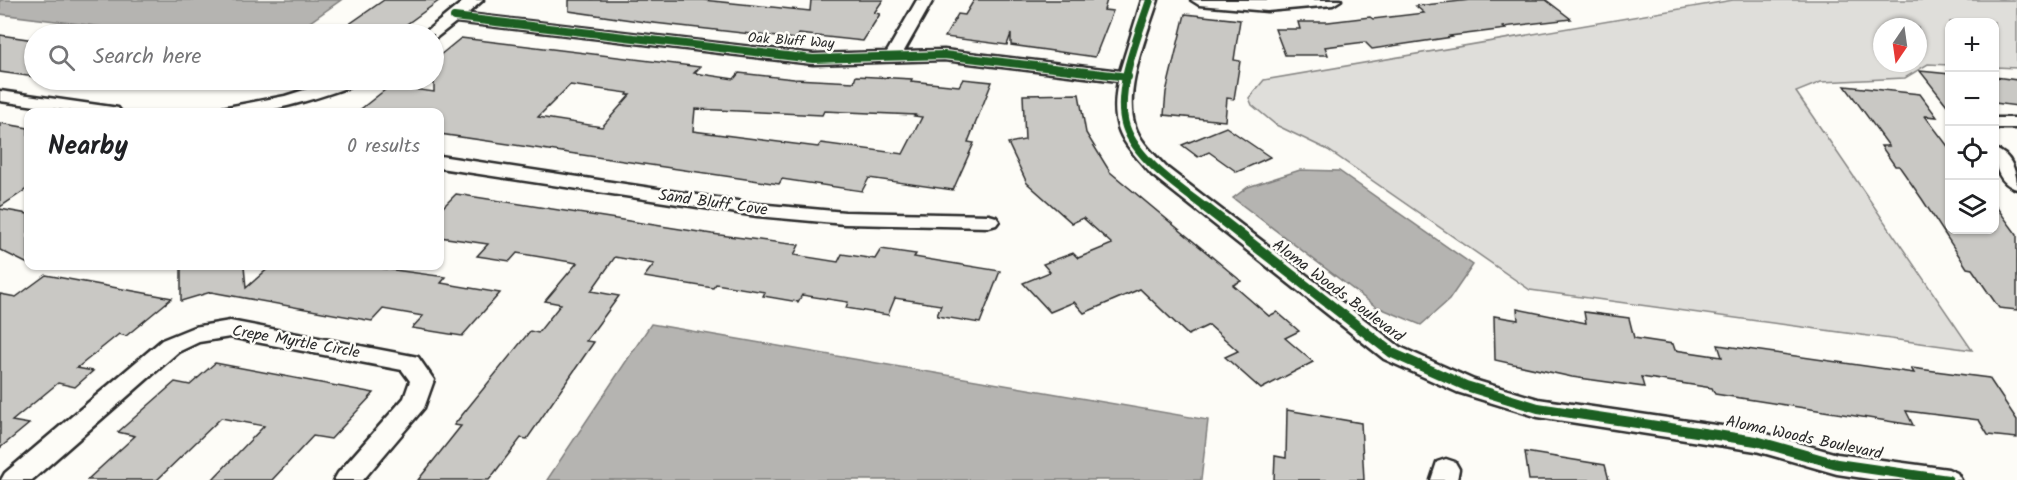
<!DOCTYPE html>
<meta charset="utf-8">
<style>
body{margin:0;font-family:Kalam,sans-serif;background:#f2f2f2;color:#202124}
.controls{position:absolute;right:18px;top:18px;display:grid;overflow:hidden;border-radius:12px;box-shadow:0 2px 4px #0004}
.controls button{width:54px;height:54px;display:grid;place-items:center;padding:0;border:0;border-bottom:2px solid #e0e0e0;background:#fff;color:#202124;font:30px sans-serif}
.compass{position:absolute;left:1873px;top:18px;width:54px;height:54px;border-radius:50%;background:#fff;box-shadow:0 2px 4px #0004;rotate:193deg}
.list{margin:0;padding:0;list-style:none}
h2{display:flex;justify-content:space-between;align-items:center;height:78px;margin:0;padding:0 24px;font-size:26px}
h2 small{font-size:20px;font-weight:400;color:#757577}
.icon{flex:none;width:33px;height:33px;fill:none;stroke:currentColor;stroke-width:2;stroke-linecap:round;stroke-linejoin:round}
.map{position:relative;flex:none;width:2017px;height:480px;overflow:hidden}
.search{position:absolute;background:#fff;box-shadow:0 2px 4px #0004;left:24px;top:24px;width:420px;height:66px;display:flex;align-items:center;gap:15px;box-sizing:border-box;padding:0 21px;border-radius:33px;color:#757577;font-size:22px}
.panel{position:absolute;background:#fff;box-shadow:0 2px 4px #0004;left:24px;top:108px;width:420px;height:162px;border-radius:12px}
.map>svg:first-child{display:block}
.green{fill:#dfdeda;stroke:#858482;stroke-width:1.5;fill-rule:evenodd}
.water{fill:#b5b4b1;stroke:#7e7d7b;stroke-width:1.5}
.building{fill:#c9c8c4;stroke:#2b2b2b;stroke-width:1.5;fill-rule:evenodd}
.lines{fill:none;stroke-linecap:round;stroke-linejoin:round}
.street-casing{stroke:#2b2b2b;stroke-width:5}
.street{fill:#fdfcf7;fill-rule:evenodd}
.cycleway-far1-casing{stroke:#fdfcf7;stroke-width:10}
.cycleway-casing{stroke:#fdfcf7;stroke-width:14}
.cycleway-far1{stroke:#1b5e20;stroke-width:8}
.cycleway{stroke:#1b5e20;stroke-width:10}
.labels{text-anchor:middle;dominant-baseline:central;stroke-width:5;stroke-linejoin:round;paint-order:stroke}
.far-street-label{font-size:14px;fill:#2b2b2b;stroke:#fdfcf7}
.street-label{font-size:16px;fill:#2b2b2b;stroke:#fdfcf7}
</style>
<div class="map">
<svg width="2017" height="480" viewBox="0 0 2017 480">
<rect width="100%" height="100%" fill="#fdfcf7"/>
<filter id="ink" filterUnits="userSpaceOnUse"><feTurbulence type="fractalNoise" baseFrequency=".0167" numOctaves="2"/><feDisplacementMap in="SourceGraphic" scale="12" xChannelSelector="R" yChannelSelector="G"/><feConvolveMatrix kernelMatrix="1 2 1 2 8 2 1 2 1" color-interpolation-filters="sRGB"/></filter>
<g filter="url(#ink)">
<path class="green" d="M1733,0H2017V68L1995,67L1994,22H1950L1949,65L1928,64L1905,78L1821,82L1796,92L1972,350L1530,290L1328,150L1276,125L1252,105L1249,98L1264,80ZM1882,27H1918V63H1882Z"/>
<g class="water">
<path d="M0,0H341L307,24L276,34H159L0,14Z"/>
<path d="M1300,170L1339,171L1473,265L1449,300L1421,325L1375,306L1233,198L1248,187Z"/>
<path d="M651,324L1208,420L1201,480H547Z"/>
</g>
<g class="building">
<path d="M384,0H440L393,34H335Z"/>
<path d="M569,0H703L810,11L811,0H883L874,13L880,14L863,41L799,34L795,39L645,22L569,11Z"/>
<path d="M974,0H1107L1104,10L1113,11L1095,57L1011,45V34L1007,45L945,37L958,14L965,15Z"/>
<path d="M1470,0H1546L1571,19L1503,27L1506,29L1450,36L1452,37L1372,49L1365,42L1325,47L1328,55H1285L1275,29H1300L1298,22H1328L1370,17L1373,19L1424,13L1416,6Z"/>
<path d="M1185,14L1240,20L1234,60L1240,61L1234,99L1227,98L1225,121L1164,115L1166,92Z"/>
<path d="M0,35L34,40V77L0,72Z"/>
<path d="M461,38L700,67L694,73L734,79L739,73L794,79L854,82L856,76L912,79L911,81L959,86L963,79L992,82L968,142L974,143L953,190L869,178L862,191L782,179L779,184L440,134V112H357L390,86L434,92V60ZM570,85L628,93L627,95H630L602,127L538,117ZM695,109L822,115L824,111L915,115L914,116L922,117L903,154L821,143L818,147L693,131Z"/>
<path d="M1920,71L1950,74V109Z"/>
<path d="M1995,77L2017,80V106L1995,103Z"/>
<path d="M1845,86L1920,94L1937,117L1925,116L1950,149V230H1995V205L2017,235V310L1999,308L1972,269L1967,268L1922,199L1899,166H1895L1881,146H1889Z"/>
<path d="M1079,94L1086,133L1110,172L1241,281L1233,285L1269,316L1277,312L1299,331L1285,338L1313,362L1261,389L1225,357L1238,351L1209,325L1188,335L1140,289L1084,313L1074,302L1050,312L1023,283L1050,272L1043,264L1073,253L1078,258L1112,244L1083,218L1072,223L1027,183L1008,143L1025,140L1023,95Z"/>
<path d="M0,123L28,128V188L0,207Z"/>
<path d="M1226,127L1270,157L1237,172L1209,152L1198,157L1182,145Z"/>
<path d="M456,194L712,234L799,245L794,255L838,262L842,254L875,259L881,249L916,254L914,257L1000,271L980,323L937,316L941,305L895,298L888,315L846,308L848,302L802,295L798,302L763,296L765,292L716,284L713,288L644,277L654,264L615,257L591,291L619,296L586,341L594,342L527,439L521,438L489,480H418L461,426L454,425L530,331L538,333L561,304L545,301L577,263L517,253L510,261L477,256L488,244L440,237V210Z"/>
<path d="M0,209L28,214V264L0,250Z"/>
<path d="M181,266H244L246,288L271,266H365L446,277L441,283L500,293L462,336L412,328L423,316L383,309L372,321L211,292L181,301Z"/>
<path d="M46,275L172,298L126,336L119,334L77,368L93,371L75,387L58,383L12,421L29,424L0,448V294L16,297Z"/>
<path d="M1517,309L1586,323L1584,312L1629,318L1634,338L1673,344L1675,350L1722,357L1718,345L1914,373L1911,368L1989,378L2017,420V438L1988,435L1979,420L1906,411L1913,425L1715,394L1712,388L1641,377L1644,387L1572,377L1495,360L1494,316L1518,320Z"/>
<path d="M215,363L374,393L331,439L313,436L272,480H212L264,426L221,418L157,480H87L135,436L118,432L175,382L190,385Z"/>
<path d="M1287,410L1361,423L1364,480H1274L1275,456L1286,458Z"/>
<path d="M1525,452L1605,465L1609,480H1529Z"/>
</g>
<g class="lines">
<g class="street-casing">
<g id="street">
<path d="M465,0H483L467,14L813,54L887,52L917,0H933L904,51L944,50L1120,71L1142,0H1158C1147,35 1123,91 1135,126C1140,142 1155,155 1166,167L1400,347L1474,380L1538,399L1756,431L1837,454L1948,469L1957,473L1961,480H1876L1837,474L1756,451L1538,417L1457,392L1384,359L1152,175C1122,141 1109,129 1118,81L944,60L813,64L456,22L437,37L434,38V34H423Z"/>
<path d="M1191,0H1341L1333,5L1267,11L1199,5Z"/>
<path d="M336,80H361L358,84C313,99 267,117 219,112L222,108L285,96Z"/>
<path d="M0,91L112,107L118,108L121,112H78L0,101Z"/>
<rect x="1994" y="118" width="23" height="10"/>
<path d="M1994,149C2012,154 2017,173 2017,189C1999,184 1994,166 1994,149Z"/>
<path d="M440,156L757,204L845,212L989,215L996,217L999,221L996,225L989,227L845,224L757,216L440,168Z"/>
<path d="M230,321L418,357L434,380L424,408L363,480H334L338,473L404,398L410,381L402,370L230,337L199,342L178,352L32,480H1L5,473L162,340L194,327Z"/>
<path d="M1446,459L1455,462L1459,469L1457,480H1431L1437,462Z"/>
</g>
</g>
<use href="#street" class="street"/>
<g class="cycleway-far1-casing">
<g id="cycleway-far1">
<path d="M1150,0C1139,34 1114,91 1126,127C1137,160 1180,188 1207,209"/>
<path d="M454,17L813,59L944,55L1128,77"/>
</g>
</g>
<g class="cycleway-casing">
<path id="cycleway" d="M1205,207L1392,353L1466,386L1538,408L1756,441L1837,464L1948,480"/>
</g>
<use href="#cycleway-far1" class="cycleway-far1"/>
<use href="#cycleway" class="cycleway"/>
</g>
</g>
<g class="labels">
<g class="far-street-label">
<text transform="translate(791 41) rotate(4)">Oak Bluff Way</text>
</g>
<g class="street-label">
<text transform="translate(713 203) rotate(8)">Sand Bluff Cove</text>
<text transform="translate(1338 291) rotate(37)">Aloma Woods Boulevard</text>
<text transform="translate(296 342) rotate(10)">Crepe Myrtle Circle</text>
<text transform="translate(1804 438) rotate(12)">Aloma Woods Boulevard</text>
</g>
</g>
</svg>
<div class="controls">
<button>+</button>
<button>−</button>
<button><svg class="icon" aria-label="locate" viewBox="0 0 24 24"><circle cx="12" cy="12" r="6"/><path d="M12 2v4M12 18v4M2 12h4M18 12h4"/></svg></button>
<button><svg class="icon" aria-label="layers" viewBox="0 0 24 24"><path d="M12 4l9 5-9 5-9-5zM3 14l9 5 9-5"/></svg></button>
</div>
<svg class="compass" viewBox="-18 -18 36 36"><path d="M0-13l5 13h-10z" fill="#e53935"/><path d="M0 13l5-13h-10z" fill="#757577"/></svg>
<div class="search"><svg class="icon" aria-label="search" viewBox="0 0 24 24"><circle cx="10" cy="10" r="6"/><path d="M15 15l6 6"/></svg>Search here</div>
<section class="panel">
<h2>Nearby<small>0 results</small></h2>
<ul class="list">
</ul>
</section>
</div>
